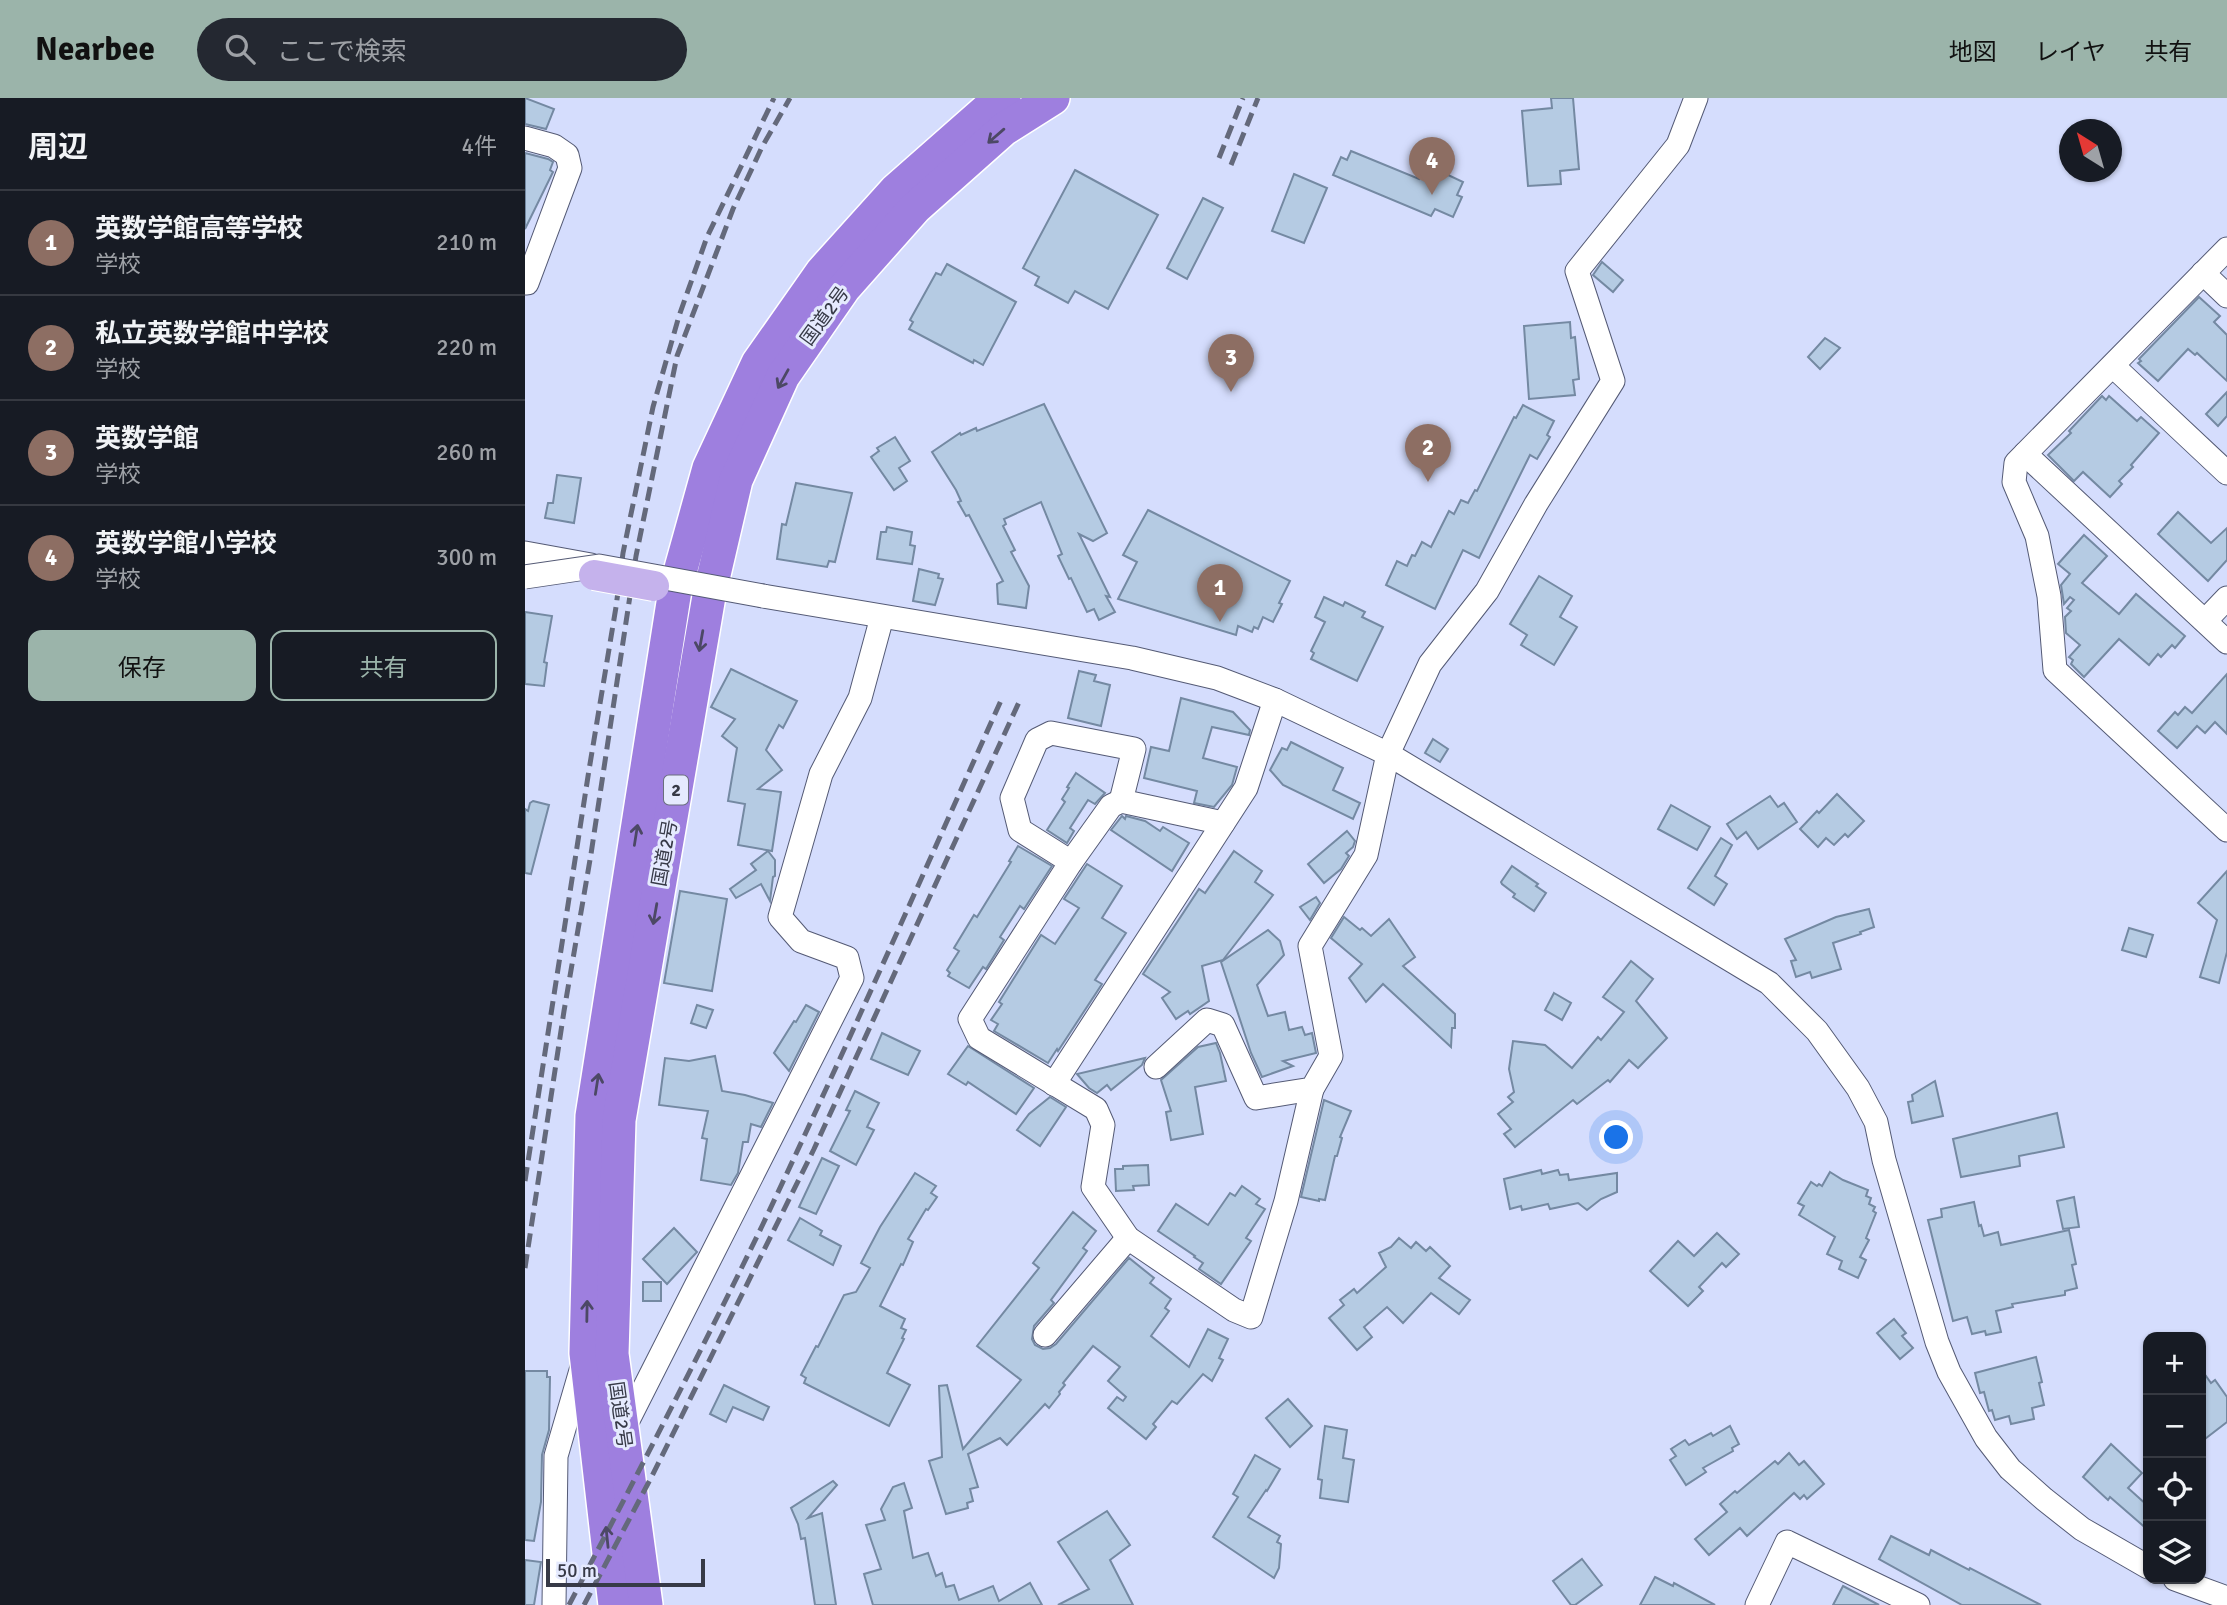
<!DOCTYPE html>
<html lang="ja">
<meta charset="utf-8">
<style>
body{margin:0;font-family:Signika,"Noto Sans JP",sans-serif;background:#242831;color:#f1f3f6}
.controls{position:absolute;right:21px;bottom:21px;display:grid;overflow:hidden;border-radius:14px;box-shadow:0 2px 5px #0004}
.controls button{width:63px;height:63px;display:grid;place-items:center;padding:0;border:0;border-bottom:2px solid #363941;background:#171b24;color:#f1f3f6;font:35px sans-serif}
.compass{position:absolute;left:1534px;top:21px;width:63px;height:63px;border-radius:50%;background:#171b24;box-shadow:0 2px 5px #0004;rotate:323deg}
.scale{position:absolute;left:21px;bottom:18px;width:159px;box-sizing:border-box;padding-left:7px;border:4px solid #373a47;border-top:0;font-size:19px;line-height:24px;white-space:nowrap;color:#373a47;-webkit-text-stroke:5px #e5eafe;paint-order:stroke}
.you{position:absolute;left:1092px;top:1040px;width:24px;height:24px;margin:-18px;border:5px solid #fff;border-radius:50%;background:#1a73e8;box-shadow:0 0 0 10px #1a73e833}
.badge{display:grid;place-items:center;width:46px;height:46px;border-radius:50%;background:#9bb4aa;color:#fff;font-size:23px;font-weight:700}
.pin{position:absolute;translate:-50% -58px;filter:drop-shadow(0 2px 4px #0008)}
.pin::after{content:'';position:absolute;top:37px;width:24px;height:21px;background:inherit;clip-path:polygon(0 0,100% 0,50% 100%)}
.list{margin:0;padding:0;list-style:none}
h2{display:flex;justify-content:space-between;align-items:center;height:91px;margin:0;padding:0 28px;font-size:30px}
h2 small{font-size:23px;font-weight:400;color:#9ea1a6}
.list li{display:grid;grid-template-columns:46px 1fr auto;gap:21px;align-items:center;box-sizing:border-box;height:105px;padding:0 28px;border-top:2px solid #363941}
.list b{display:block;font-size:26px;white-space:nowrap}
.list p{margin:0;font-size:23px;white-space:nowrap;color:#9ea1a6}
.list em{font-size:23px;font-style:normal;color:#9ea1a6}
.actions{display:flex;gap:14px;padding:21px 28px}
.actions a{flex:1;padding:16px 0;border:2px solid #9bb4aa;border-radius:14px;text-align:center;font-size:24px;color:#9bb4aa}
.actions .main{background:#9bb4aa;color:#111}
.icon{flex:none;width:38px;height:38px;fill:none;stroke:currentColor;stroke-width:2;stroke-linecap:round;stroke-linejoin:round}
.map{position:relative;flex:none;width:1702px;height:1507px;overflow:hidden}
header{display:flex;align-items:center;gap:42px;box-sizing:border-box;height:98px;padding:0 35px;background:#9bb4aa;color:#111}
header strong{font-size:33px}
nav{display:flex;gap:38px;margin-inline-start:auto;font-size:24px}
.search{width:490px;height:63px;background:#242831;display:flex;align-items:center;gap:18px;box-sizing:border-box;padding:0 24px;border-radius:38px;color:#9ea1a6;font-size:26px}
main{display:flex}
aside{flex:1;background:#171b24}
.map>svg:first-child{display:block}
.building{fill:#b5cbe3;stroke:#7489a2;stroke-width:2}
.lines{fill:none;stroke-linecap:round;stroke-linejoin:round}
.minor-casing{stroke:#545a75;stroke-width:25}
.highway-casing{stroke:#fff;stroke-width:36}
.minor{stroke:#fff;stroke-width:23}
.highway{stroke:#9e7fdf;stroke-width:33}
.rail{stroke:#64697b;stroke-width:5;stroke-dasharray:14 7;stroke-linecap:butt}
.minor-bridge-casing{stroke:#545a75;stroke-width:25;stroke-linecap:butt}
.major-bridge-casing{stroke:#fff;stroke-width:32;stroke-linecap:butt}
.minor-bridge{stroke:#fff;stroke-width:23}
.major-bridge{stroke:#c5b2ec;stroke-width:30}
.oneway{stroke:#4c4865}
.labels{text-anchor:middle;dominant-baseline:central;stroke-width:6;stroke-linejoin:round;paint-order:stroke}
.shield{fill:#e5eafe;stroke:#6b6f7e;stroke-width:2}
.shield-label{font-size:18px;font-weight:bold;fill:#373a47}
.street-label{font-size:19px;fill:#373a47;stroke:#e5eafe}
</style>
<header>
<strong>Nearbee</strong>
<div class="search"><svg class="icon" aria-label="search" viewBox="0 0 24 24"><circle cx="10" cy="10" r="6"/><path d="M15 15l6 6"/></svg>ここで検索</div>
<nav><a>地図</a><a>レイヤ</a><a>共有</a></nav>
</header>
<main>
<aside>
<h2>周辺<small>4件</small></h2>
<ul class="list">
<li><span class="badge" style="background:#8d6e63">1</span><div><b>英数学館高等学校</b><p>学校</p></div><em>210 m</em></li>
<li><span class="badge" style="background:#8d6e63">2</span><div><b>私立英数学館中学校</b><p>学校</p></div><em>220 m</em></li>
<li><span class="badge" style="background:#8d6e63">3</span><div><b>英数学館</b><p>学校</p></div><em>260 m</em></li>
<li><span class="badge" style="background:#8d6e63">4</span><div><b>英数学館小学校</b><p>学校</p></div><em>300 m</em></li>
</ul>
<div class="actions"><a class="main">保存</a><a>共有</a></div>
</aside>
<div class="map">
<svg width="1702" height="1507" viewBox="0 0 1702 1507">
<rect width="100%" height="100%" fill="#d5ddfd"/>
<g class="building">
<path d="M0,0L29,11L21,31L0,26Z"/>
<path d="M1026,0H1048L1054,71L1035,73L1036,86L1003,88L997,13L1027,10Z"/>
<path d="M826,53L894,81L903,60L926,70L923,77L938,84L932,97L937,99L928,119L910,111L906,118L808,77L816,59L822,62Z"/>
<path d="M0,55L23,61L28,64L25,72L28,74L0,131Z"/>
<path d="M550,72L633,117L583,211L550,193L543,205L510,187L514,179L498,170Z"/>
<path d="M769,76L802,90L779,145L747,133Z"/>
<path d="M678,100L698,110L662,181L642,170Z"/>
<path d="M1077,164L1098,182L1088,194L1068,177Z"/>
<path d="M422,166L491,204L458,267L449,262L448,265L384,231L388,224L385,222L411,175L416,177Z"/>
<path d="M1674,199L1695,218L1689,224L1702,237V283L1672,255L1670,257L1663,251L1633,283L1613,265L1616,263L1614,261Z"/>
<path d="M1045,224L1046,240L1050,239L1054,281L1048,282L1050,297L1004,301L999,228Z"/>
<path d="M1300,240L1315,250L1295,271L1283,259Z"/>
<path d="M1702,294V318L1693,328L1681,316Z"/>
<path d="M1577,298L1581,302L1584,298L1612,323L1616,319L1634,335L1606,367L1608,369L1594,383L1597,386L1585,399L1558,374L1549,383L1523,357L1546,335L1544,333Z"/>
<path d="M519,306L582,435L568,443L554,436L585,499L581,498L590,514L574,522L569,511L562,514L546,480L544,481L533,458L537,456L516,404L479,421L481,426L478,428L490,452L486,454L504,488L501,510L473,506L472,486L478,483L444,417L441,418L433,404L436,403L431,392L407,354L435,335L436,337L451,330L452,333Z"/>
<path d="M998,307L1029,323L1022,337L1025,339L1012,361L1005,357L954,460L938,452L910,511L861,487L872,463L882,468L887,457L890,458L897,444L906,449L924,413L929,416L936,402L943,405L950,392L952,393L989,319L991,320Z"/>
<path d="M370,339L385,363L374,370L382,383L369,392L346,359L354,353L352,350Z"/>
<path d="M32,377L56,380L49,425L20,420L23,405H28Z"/>
<path d="M271,385L327,395L310,464L304,463L302,469L252,461L257,426L261,427Z"/>
<path d="M623,412L765,483L754,505L757,506L748,524L738,519L733,531L729,529L727,534L713,528L711,537L593,501L612,464L598,457Z"/>
<path d="M1653,414L1686,445L1702,430V462L1683,483L1633,436Z"/>
<path d="M362,429L387,434L385,447L390,448L387,466L352,461L356,434H361Z"/>
<path d="M1559,437L1582,458L1557,485L1594,516L1611,496L1660,538L1650,550L1647,547L1636,559L1633,556L1624,567L1594,541L1559,579L1546,566L1548,562L1544,559L1555,547L1541,535L1540,519L1546,513L1542,510L1549,502L1545,499L1539,506L1536,487L1545,476L1533,466Z"/>
<path d="M394,471L414,476L413,480L418,481L410,507L388,503Z"/>
<path d="M1014,478L1047,498L1035,519L1052,529L1029,567L996,547L1002,537L985,526Z"/>
<path d="M799,499L818,508L820,504L840,514L837,519L858,529L832,583L786,561L789,555L786,553L800,524L790,519Z"/>
<path d="M0,514L27,518L19,564L22,565L19,588L0,586Z"/>
<path d="M206,571L272,603L258,630L254,627L241,652L257,672L233,691L256,694L247,753L213,747L220,706L203,703L212,650L197,638L210,621L186,609Z"/>
<path d="M554,573L571,577L569,583L585,587L576,628L543,620Z"/>
<path d="M1702,576V636L1690,624L1680,635L1672,628L1652,650L1633,633L1650,614L1653,617L1660,609L1667,615Z"/>
<path d="M656,600L708,614L725,632L724,637L687,629L678,660L712,669L707,687L689,709L669,705L672,693L619,680L626,649L644,653Z"/>
<path d="M908,641L923,651L915,664L900,655Z"/>
<path d="M766,644L818,670L808,692L835,705L828,721L758,687L745,672L757,650L762,652Z"/>
<path d="M551,675L580,695L570,706L563,702L545,730L549,733L542,745L522,732L540,704L537,701L544,690L542,689Z"/>
<path d="M1312,696L1339,723L1323,739L1320,736L1309,747L1301,740L1293,749L1275,731L1292,713L1294,715Z"/>
<path d="M1245,698L1253,709L1259,705L1272,724L1233,751L1221,734L1212,741L1202,726Z"/>
<path d="M8,703L24,707L6,776L0,775V711L3,713L5,705Z"/>
<path d="M1146,707L1185,729L1172,752L1133,731Z"/>
<path d="M597,718L600,721L601,718L620,723L635,733L638,729L664,745L647,773L586,732Z"/>
<path d="M822,733L830,743L828,749L821,755L824,758L816,771L799,785L783,766Z"/>
<path d="M1196,740L1207,747L1190,778L1202,786L1189,807L1163,790Z"/>
<path d="M493,748L527,768L499,811L495,808L475,839L479,842L461,871L458,869L444,890L423,878L425,875L422,872L434,853L429,850L449,817L452,819L486,764L484,763Z"/>
<path d="M243,753L250,762V778L248,779L245,803L236,786L211,800L205,791L231,772L226,766Z"/>
<path d="M709,753L737,773L730,784L748,797L698,862L677,868L684,903L665,916L663,913L651,921L637,900L645,894L618,876L674,791L680,795Z"/>
<path d="M562,766L597,788L577,820L601,835L570,882L577,886L533,953L532,951L523,965L469,933L473,926L466,922L477,906L474,904L516,837L530,846L554,810L539,801Z"/>
<path d="M987,768L1013,786L1011,788L1021,795L1009,813L988,799L990,796L977,786L976,784Z"/>
<path d="M1702,773V854L1694,885L1675,879L1692,822L1673,805Z"/>
<path d="M155,793L202,801L187,893L139,885Z"/>
<path d="M791,799L795,805L785,822L775,809Z"/>
<path d="M1344,811L1349,829L1335,834L1336,836L1308,845L1316,871L1287,880L1285,874L1271,879L1266,863L1271,862L1260,841L1311,819Z"/>
<path d="M819,819L835,832L837,830L846,838L864,821L890,859L878,868L930,916V930H927L926,949L858,886L841,904L824,880L837,866L806,840Z"/>
<path d="M1604,830L1628,837L1621,859L1597,852Z"/>
<path d="M743,832L755,843L759,857L732,887L743,918L760,914L764,932L777,929L780,937L787,935L791,955L758,963L768,968L737,979L726,955L696,864Z"/>
<path d="M1106,863L1128,881L1111,903L1142,940L1113,970L1104,962L1085,984L1083,982L1052,1006L1048,1002L990,1049L979,1036L986,1031L973,1016L988,1004L983,999L989,994L984,971L988,943L1020,947L1047,970L1073,939L1076,942L1099,914L1078,899Z"/>
<path d="M1029,895L1046,905L1037,922L1020,912Z"/>
<path d="M172,907L188,912L181,930L166,925Z"/>
<path d="M281,907L294,914L264,973L249,955L269,923L271,924Z"/>
<path d="M357,935L395,953L383,977L346,961Z"/>
<path d="M691,945L695,955L701,983L670,989L678,1036L646,1042L641,1014L646,1013L636,982L673,949Z"/>
<path d="M443,948L509,990L491,1016L443,984L441,987L423,976Z"/>
<path d="M190,958L197,993L220,997L248,1005L236,1029L226,1026L223,1044H218L213,1075L206,1087L176,1082L182,1041L177,1040L183,1013L134,1007L140,960L164,963Z"/>
<path d="M620,960L617,967L586,992L582,987L572,995L564,990L552,976Z"/>
<path d="M1410,983L1418,1018L1387,1025L1383,1004L1388,1003L1387,997Z"/>
<path d="M330,993L354,1005L342,1029L349,1032L331,1067L305,1053L325,1013L321,1012Z"/>
<path d="M525,999L541,1009L515,1048L492,1032L504,1016Z"/>
<path d="M799,1002L826,1013L815,1039L817,1040L812,1058H810L800,1102L794,1101V1103L776,1099Z"/>
<path d="M1532,1015L1539,1049L1494,1058L1495,1068L1436,1079L1428,1041Z"/>
<path d="M297,1060L314,1068L291,1116L274,1109Z"/>
<path d="M623,1067L624,1087L608,1088L609,1092L591,1093L590,1071H598V1068Z"/>
<path d="M1016,1072L1017,1076L1033,1072L1035,1077L1043,1076L1044,1082L1092,1075V1094L1076,1101L1062,1112L1053,1105L1025,1111L1023,1106L997,1112L996,1108L985,1111L979,1081Z"/>
<path d="M1305,1074L1318,1082L1343,1092L1341,1098L1346,1100L1344,1106L1350,1109L1348,1113L1351,1115L1341,1140L1344,1142L1335,1159L1341,1162L1333,1180L1314,1171L1317,1163L1302,1156L1310,1139L1274,1117L1279,1108L1273,1105L1286,1084L1292,1088L1294,1086L1297,1088Z"/>
<path d="M390,1075L411,1088L406,1095L412,1099L403,1112L401,1111L383,1141L388,1144L378,1167L376,1166L355,1208L380,1221L376,1230L381,1232L377,1240L379,1241L362,1275L385,1287L364,1328L279,1285L281,1280L276,1277L291,1248L293,1249L319,1197L331,1194L345,1170L336,1165L355,1129Z"/>
<path d="M717,1088L735,1101L731,1106L740,1111L721,1140L726,1143L696,1186L674,1171L678,1165L669,1159L670,1158L633,1133L651,1106L683,1127L705,1095L710,1098Z"/>
<path d="M1549,1099L1554,1129L1538,1131L1532,1103Z"/>
<path d="M1449,1104L1454,1128L1456,1127L1459,1138L1473,1134L1476,1147L1544,1132L1551,1166L1547,1167L1552,1190L1540,1193V1197L1487,1206L1488,1209L1471,1213L1476,1234L1461,1237L1460,1233L1447,1236L1442,1219L1428,1223L1403,1122L1417,1119L1416,1111Z"/>
<path d="M548,1114L571,1133L558,1150L562,1153L526,1202L529,1205L509,1228L507,1241L510,1247L518,1251L525,1250L531,1246L604,1160L629,1180L625,1185L646,1201L640,1210L644,1213L626,1238L664,1269L683,1231L703,1241L694,1260L698,1262L687,1283L678,1276L652,1306L647,1303L628,1326L631,1329L621,1341L583,1310L592,1299L598,1303L601,1299L583,1283L595,1269L568,1248L538,1285L540,1287L534,1294L535,1296L524,1310L520,1306L482,1347L475,1340L443,1356L453,1389L445,1391L448,1403L442,1405L443,1410L421,1416L404,1363L417,1359L414,1288L422,1287L438,1351L496,1282L452,1248L514,1170L508,1165Z"/>
<path d="M275,1120L297,1133L295,1137L316,1148L308,1167L263,1142Z"/>
<path d="M149,1130L172,1154L142,1186L118,1161Z"/>
<path d="M1192,1135L1214,1156L1201,1169L1197,1165L1174,1189L1178,1193L1163,1208L1125,1173L1153,1143L1169,1158Z"/>
<path d="M874,1140L886,1150L891,1144L901,1153L905,1149L925,1168L914,1180L945,1202L934,1216L906,1195L878,1225L862,1209L839,1229L847,1239L832,1252L804,1220L819,1207L815,1202L829,1191L832,1195L861,1169L854,1155L866,1149Z"/>
<rect x="118" y="1184" width="18" height="19"/>
<path d="M1369,1221L1381,1235L1377,1238L1388,1250L1375,1261L1352,1235Z"/>
<path d="M1511,1259L1517,1284L1514,1285L1519,1307L1507,1310L1509,1321L1486,1326L1484,1318L1470,1322L1467,1312L1464,1313L1459,1294L1455,1295L1450,1275Z"/>
<path d="M1676,1271L1686,1285L1690,1282L1702,1299V1324L1676,1344Z"/>
<path d="M0,1273H22V1279H25L24,1332L17,1357L16,1404L9,1443L0,1442Z"/>
<path d="M199,1287L244,1309L238,1322L208,1309L201,1324L185,1316Z"/>
<path d="M763,1301L787,1328L765,1349L741,1320Z"/>
<path d="M800,1328L822,1332L818,1360L829,1362L823,1404L795,1400L797,1382L793,1381Z"/>
<path d="M1205,1328L1214,1346L1207,1350L1208,1353L1178,1370L1181,1374L1161,1387L1145,1362L1151,1358L1146,1351L1160,1342L1164,1347L1186,1335L1188,1338Z"/>
<path d="M1586,1346L1617,1375L1603,1390L1623,1408V1432L1585,1399L1583,1402L1558,1379Z"/>
<path d="M1264,1355L1274,1367L1279,1363L1299,1386L1282,1401L1279,1397L1275,1401L1269,1395L1222,1438L1215,1430L1184,1457L1170,1441L1202,1414L1195,1406L1210,1393L1212,1395L1250,1363L1253,1366Z"/>
<path d="M730,1357L755,1371L742,1393L741,1392L723,1419L755,1438L752,1444L756,1446L754,1470L749,1480L688,1439L713,1399L708,1396Z"/>
<path d="M308,1383L312,1387L283,1420L297,1415L311,1507H290L280,1440L276,1441L273,1426L266,1410Z"/>
<path d="M379,1385L387,1410L379,1413L388,1460L403,1455L411,1478L417,1475L421,1489L429,1487L434,1502L468,1488L474,1503L505,1485L517,1507H348L339,1476L356,1471L341,1427L360,1422L356,1411L368,1389Z"/>
<path d="M582,1413L605,1447L585,1462L608,1507H533L564,1491L533,1444Z"/>
<path d="M1366,1438L1404,1457L1406,1452L1444,1472L1445,1470L1516,1507H1437L1354,1461Z"/>
<path d="M1057,1461L1077,1487L1050,1507H1046L1028,1483Z"/>
<path d="M0,1462L16,1464L9,1507H0Z"/>
<path d="M1130,1479L1148,1488L1149,1485L1190,1507H1115Z"/>
<path d="M1318,1488L1354,1507H1308Z"/>
</g>
<g class="lines">
<g class="minor-casing">
<g id="minor">
<path d="M0,40L29,48L42,57L45,70L2,185H0"/>
<path d="M1702,151L1491,365L1489,384L1512,438L1524,498L1530,572L1702,732"/>
<path d="M1678,175L1702,198"/>
<path d="M1588,268L1702,375"/>
<path d="M1500,356L1702,544"/>
<path d="M0,455L66,467"/>
<path d="M238,498L607,560L692,580L750,602L863,656L1244,885L1292,933L1333,990L1351,1024L1359,1062L1412,1244L1424,1274L1461,1340L1485,1371L1519,1401L1557,1431L1623,1469"/>
<path d="M1680,523L1702,500"/>
<path d="M698,725L596,703L586,708L546,764L445,921L454,940L571,1011L578,1027L568,1089L603,1140L709,1212L726,1219L761,1103L787,991"/>
<path d="M546,764L495,732L487,700L512,642L526,635L609,651L596,703"/>
<path d="M631,969L682,922L698,927L731,1000L787,991L806,958L785,848L841,757L863,656L905,566L962,493L1011,406L1088,283L1052,173L1153,47L1171,0"/>
<path d="M529,986L721,690L750,602"/>
<path d="M520,1237L603,1140"/>
<path d="M97,1334L327,880L322,860L276,843L255,819L296,676L335,600L357,519"/>
<path d="M1650,1481L1702,1500"/>
<path d="M29,1507L31,1358L57,1269"/>
<path d="M1232,1507L1262,1444L1393,1507"/>
</g>
</g>
<g class="highway-casing">
<g id="highway">
<path d="M90,1507L61,1255L67,1018L150,492L184,370L233,265L297,174L370,93L463,11L479,0"/>
<path d="M121,1507L87,1256L94,1022L184,498L211,382L258,278L319,190L390,110L479,31L528,0"/>
</g>
</g>
<use href="#minor" class="minor"/>
<use href="#highway" class="highway"/>
<g class="rail">
<path d="M694,60L718,0"/>
<path d="M706,67L733,0"/>
<path d="M0,1083L64,672L91,509L98,455L128,309L154,218L182,139L249,0"/>
<path d="M0,1170L39,913L66,756L111,458L152,258L208,111L237,49L265,0"/>
<path d="M44,1507C110,1381 176,1254 238,1126C321,951 399,774 478,598"/>
<path d="M59,1507L127,1378L289,1051L495,602"/>
</g>
<g class="minor-bridge-casing">
<path id="minor-bridge" d="M0,479L74,468L238,498"/>
</g>
<g class="major-bridge-casing">
<path id="major-bridge" d="M69,477L129,488"/>
</g>
<use href="#minor-bridge" class="minor-bridge"/>
<use href="#major-bridge" class="major-bridge"/>
</g>
<defs><path id="oneway-shaft" d="M-6 0H5M1.5-3L5.5 0L1.5 3" fill="none" stroke-width="1.6" stroke-linecap="round" stroke-linejoin="round" transform="scale(1.75)"/></defs>
<g class="oneway">
<use href="#oneway-shaft" transform="translate(471 38) rotate(139)"/>
<use href="#oneway-shaft" transform="translate(258 281) rotate(119)"/>
<use href="#oneway-shaft" transform="translate(176 543) rotate(100)"/>
<use href="#oneway-shaft" transform="translate(111 737) rotate(-81)"/>
<use href="#oneway-shaft" transform="translate(130 816) rotate(100)"/>
<use href="#oneway-shaft" transform="translate(72 986) rotate(-81)"/>
<use href="#oneway-shaft" transform="translate(62 1213) rotate(-89)"/>
<use href="#oneway-shaft" transform="translate(82 1439) rotate(-96)"/>
</g>
<g class="labels">
<rect class="shield" x="139" y="677.5" width="24" height="29" rx="5"/>
<g class="shield-label">
<text x="151" y="692">2</text>
</g>
<g class="street-label">
<text transform="translate(300 218) rotate(-54)">国道2号</text>
<text transform="translate(140 755) rotate(-80)">国道2号</text>
<text transform="translate(95 1317) rotate(82)">国道2号</text>
</g>
</g>
</svg>
<div class="controls">
<button>+</button>
<button>−</button>
<button><svg class="icon" aria-label="locate" viewBox="0 0 24 24"><circle cx="12" cy="12" r="6"/><path d="M12 2v4M12 18v4M2 12h4M18 12h4"/></svg></button>
<button><svg class="icon" aria-label="layers" viewBox="0 0 24 24"><path d="M12 4l9 5-9 5-9-5zM3 14l9 5 9-5"/></svg></button>
</div>
<svg class="compass" viewBox="-18 -18 36 36"><path d="M0-13l5 13h-10z" fill="#e53935"/><path d="M0 13l5-13h-10z" fill="#9ea1a6"/></svg>
<div class="scale">50 m</div>
<div class="you"></div>
<div class="pin badge" style="left:695px;top:524px;background:#8d6e63">1</div>
<div class="pin badge" style="left:903px;top:384px;background:#8d6e63">2</div>
<div class="pin badge" style="left:706px;top:294px;background:#8d6e63">3</div>
<div class="pin badge" style="left:907px;top:97px;background:#8d6e63">4</div>
</div>
</main>
